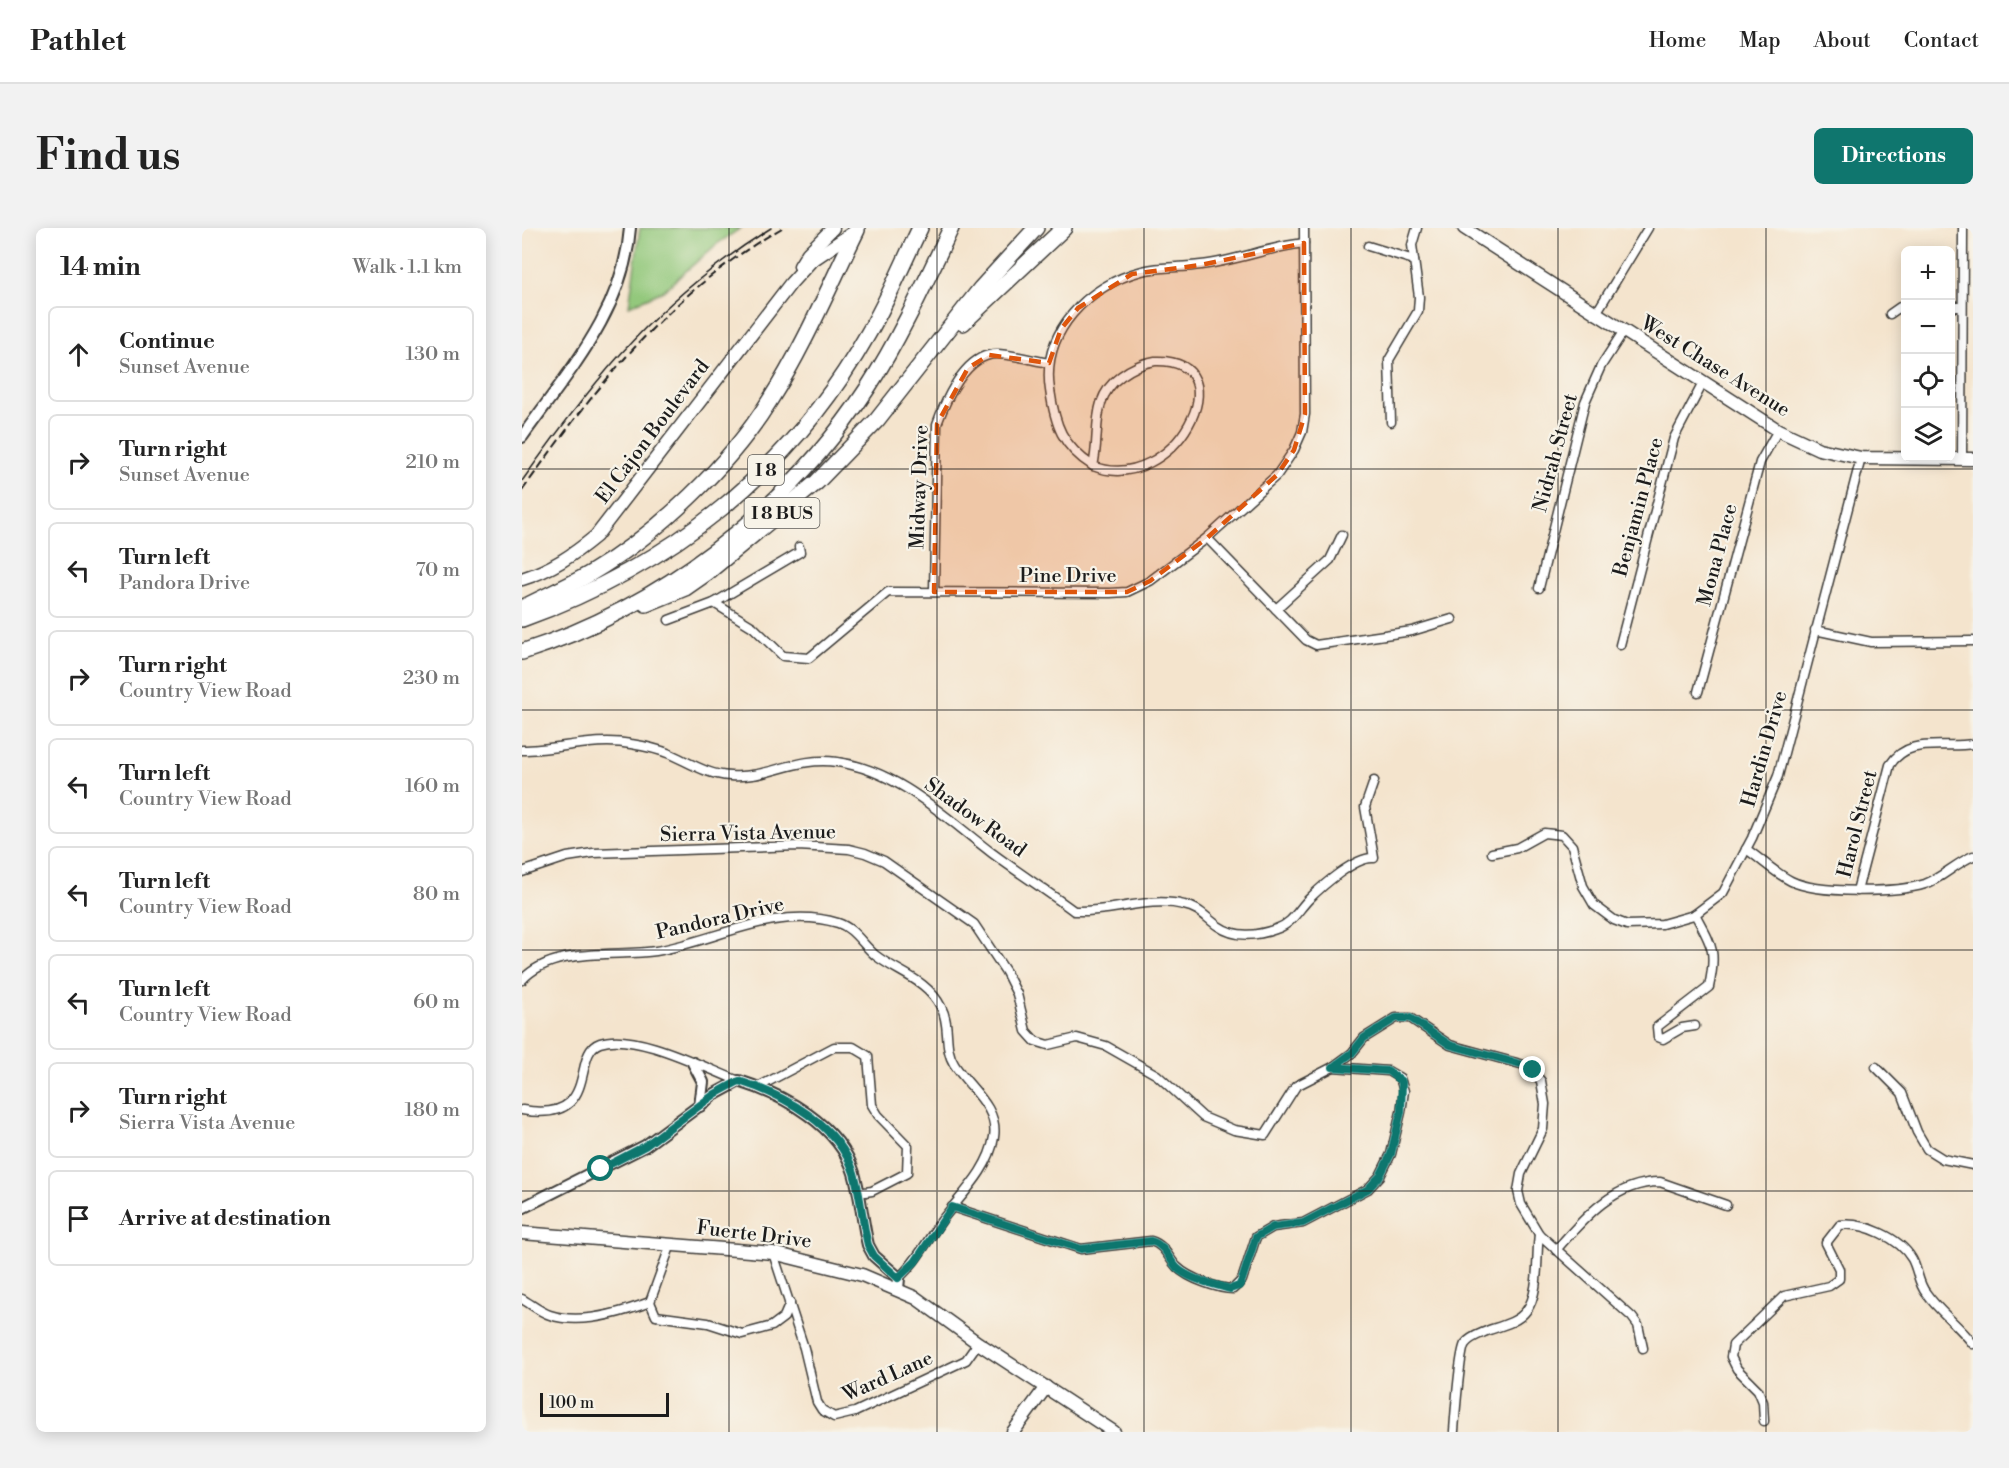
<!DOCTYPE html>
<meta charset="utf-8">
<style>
body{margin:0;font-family:"Libre Bodoni",serif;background:#f2f2f2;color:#222}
.controls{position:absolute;right:18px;top:18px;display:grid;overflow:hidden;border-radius:9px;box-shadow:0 3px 15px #0003}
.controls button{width:54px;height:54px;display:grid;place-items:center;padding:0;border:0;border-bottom:2px solid #e0e0e0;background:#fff;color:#222;font:30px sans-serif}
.scale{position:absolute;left:18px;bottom:15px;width:129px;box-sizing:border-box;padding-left:6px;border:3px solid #1c1c1c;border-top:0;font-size:16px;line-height:21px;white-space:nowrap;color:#1c1c1c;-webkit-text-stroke:4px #f7f3e8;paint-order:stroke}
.stop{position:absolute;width:18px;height:18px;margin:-14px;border:4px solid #0f766e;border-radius:50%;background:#fff}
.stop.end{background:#0f766e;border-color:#fff;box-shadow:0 2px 6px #0008}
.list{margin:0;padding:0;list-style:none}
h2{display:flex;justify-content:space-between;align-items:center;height:78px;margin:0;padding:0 24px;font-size:26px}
h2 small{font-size:20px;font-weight:400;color:#767676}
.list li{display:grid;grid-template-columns:39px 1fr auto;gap:18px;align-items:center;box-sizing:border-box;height:96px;margin:0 12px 12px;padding:0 12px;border:2px solid #e0e0e0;border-radius:9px}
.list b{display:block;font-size:22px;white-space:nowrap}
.list p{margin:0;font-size:20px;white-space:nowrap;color:#767676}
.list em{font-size:20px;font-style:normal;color:#767676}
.icon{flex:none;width:33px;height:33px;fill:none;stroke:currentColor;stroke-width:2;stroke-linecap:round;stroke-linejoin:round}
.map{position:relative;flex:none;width:1451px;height:1204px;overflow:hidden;border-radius:9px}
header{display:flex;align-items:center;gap:36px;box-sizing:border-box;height:84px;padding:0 30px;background:#fff;border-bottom:2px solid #e0e0e0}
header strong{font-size:28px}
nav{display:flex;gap:33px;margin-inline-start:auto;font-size:21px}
.intro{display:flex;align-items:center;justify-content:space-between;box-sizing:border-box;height:144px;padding:0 36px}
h1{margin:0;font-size:42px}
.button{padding:15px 27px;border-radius:9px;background:#0f766e;color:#fff;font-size:21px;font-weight:700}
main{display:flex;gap:36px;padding:0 36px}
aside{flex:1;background:#fff;border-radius:9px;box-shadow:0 3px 15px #0003}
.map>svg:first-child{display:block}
.green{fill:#93c87b;stroke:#58724c;stroke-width:1.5}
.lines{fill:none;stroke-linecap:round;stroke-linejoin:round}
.minor-casing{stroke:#3c3a37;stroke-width:11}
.tertiary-casing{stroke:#3c3a37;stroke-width:14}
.secondary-casing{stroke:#3c3a37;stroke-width:15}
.motorway-casing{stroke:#3c3a37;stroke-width:18}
.minor{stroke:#fff;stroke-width:8}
.tertiary{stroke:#fff;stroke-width:10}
.secondary{stroke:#fff;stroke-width:12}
.motorway{stroke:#fff;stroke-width:15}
.tram{stroke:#1c1c1c;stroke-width:1.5}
.rail{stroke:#1c1c1c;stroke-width:2;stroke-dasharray:9 4.5;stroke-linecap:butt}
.route{stroke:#0f766e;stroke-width:8}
.marked{fill:#de560d;fill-opacity:0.2;stroke:#de560d;stroke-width:4.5;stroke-dasharray:12 8;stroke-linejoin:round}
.grid{fill:none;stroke:#1c1c1c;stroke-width:1.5;stroke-opacity:0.55}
.labels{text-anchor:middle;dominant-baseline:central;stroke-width:4.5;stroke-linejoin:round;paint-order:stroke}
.shield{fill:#f7f3e8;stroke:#5e5c59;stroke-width:1.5}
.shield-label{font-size:18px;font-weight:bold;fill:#1c1c1c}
.street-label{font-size:20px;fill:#1c1c1c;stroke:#f7f3e8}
</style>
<header>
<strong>Pathlet</strong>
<nav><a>Home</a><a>Map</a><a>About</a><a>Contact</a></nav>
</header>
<div class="intro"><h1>Find us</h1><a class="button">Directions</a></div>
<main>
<aside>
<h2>14 min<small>Walk · 1.1 km</small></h2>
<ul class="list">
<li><svg class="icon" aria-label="ahead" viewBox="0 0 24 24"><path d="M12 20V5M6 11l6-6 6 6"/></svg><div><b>Continue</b><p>Sunset Avenue</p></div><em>130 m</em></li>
<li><svg class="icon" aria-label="right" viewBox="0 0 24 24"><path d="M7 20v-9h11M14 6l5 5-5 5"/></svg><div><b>Turn right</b><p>Sunset Avenue</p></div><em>210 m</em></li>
<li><svg class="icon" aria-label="left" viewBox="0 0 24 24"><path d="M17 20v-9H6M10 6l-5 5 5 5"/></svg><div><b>Turn left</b><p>Pandora Drive</p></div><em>70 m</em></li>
<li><svg class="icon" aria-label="right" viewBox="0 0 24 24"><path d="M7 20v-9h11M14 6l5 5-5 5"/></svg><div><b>Turn right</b><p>Country View Road</p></div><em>230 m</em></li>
<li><svg class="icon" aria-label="left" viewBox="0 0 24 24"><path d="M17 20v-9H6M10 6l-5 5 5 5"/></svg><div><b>Turn left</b><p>Country View Road</p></div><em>160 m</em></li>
<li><svg class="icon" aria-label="left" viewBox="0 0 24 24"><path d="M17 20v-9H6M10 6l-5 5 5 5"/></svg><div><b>Turn left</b><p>Country View Road</p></div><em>80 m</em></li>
<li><svg class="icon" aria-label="left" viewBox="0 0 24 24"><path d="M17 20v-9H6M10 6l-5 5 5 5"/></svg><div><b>Turn left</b><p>Country View Road</p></div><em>60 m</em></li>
<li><svg class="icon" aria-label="right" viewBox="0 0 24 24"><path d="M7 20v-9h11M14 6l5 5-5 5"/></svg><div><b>Turn right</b><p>Sierra Vista Avenue</p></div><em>180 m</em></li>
<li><svg class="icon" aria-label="arrive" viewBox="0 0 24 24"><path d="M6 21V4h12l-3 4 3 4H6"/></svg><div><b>Arrive at destination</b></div></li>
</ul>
</aside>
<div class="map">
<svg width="1451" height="1204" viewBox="0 0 1451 1204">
<rect width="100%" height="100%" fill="#f7f3e8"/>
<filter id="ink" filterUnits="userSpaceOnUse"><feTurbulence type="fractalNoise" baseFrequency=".0167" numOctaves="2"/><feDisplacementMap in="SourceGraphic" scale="12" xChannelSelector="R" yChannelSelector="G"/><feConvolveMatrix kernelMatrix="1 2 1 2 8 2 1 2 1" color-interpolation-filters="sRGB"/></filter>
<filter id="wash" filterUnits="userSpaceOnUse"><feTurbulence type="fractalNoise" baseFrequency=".008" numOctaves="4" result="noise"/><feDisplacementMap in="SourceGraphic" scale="24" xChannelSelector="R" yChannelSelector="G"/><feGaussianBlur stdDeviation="1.35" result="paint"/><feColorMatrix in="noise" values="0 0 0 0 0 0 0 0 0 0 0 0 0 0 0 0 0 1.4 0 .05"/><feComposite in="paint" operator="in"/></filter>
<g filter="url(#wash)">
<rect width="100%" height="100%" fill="#f4e4cd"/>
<path class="green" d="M118,0H219L195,16L141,63L107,78Z"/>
</g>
<g filter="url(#ink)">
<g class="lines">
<g class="minor-casing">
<g id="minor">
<path d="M846,18L892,32"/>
<path d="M1428,79H1440"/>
<path d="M1368,86L1378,79H1384"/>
<path d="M1073,87L1126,0"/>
<path d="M633,133C725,130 652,270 571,238C579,205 567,171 599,148C610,140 620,135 633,133Z"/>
<path d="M869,194L867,132L896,83L897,69L890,17L895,0"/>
<path d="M1440,231L1441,0"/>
<path d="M571,238C540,218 533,197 528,162C519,104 566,57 620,43C640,38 659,40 679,37C714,33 747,19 782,15"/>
<path d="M685,310L784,412L794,417L890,403L930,391"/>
<path d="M1017,360L1063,174L1079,138L1101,104"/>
<path d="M412,364L415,196C424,171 444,125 476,126C493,127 510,132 527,135"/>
<path d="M192,375L231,399L261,428L287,430L366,364L588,365L605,364L628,353L685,310L755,247L772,222L780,204L783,186L782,0"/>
<path d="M754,381L808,332L820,307"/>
<path d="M147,392L192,375L278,324L277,319"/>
<path d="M1293,402L1349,414L1451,413"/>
<path d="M1098,417L1152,210L1181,155"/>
<path d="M1176,464L1238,234L1256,202"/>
<path d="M0,522C36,522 73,509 109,516C122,518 136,521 148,526C168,535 186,547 208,548C247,551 273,528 315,534C376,542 424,590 470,625C497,645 525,663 552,683C589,685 626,668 662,677C678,680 684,690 696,698C713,710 735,708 754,701C770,696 776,682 787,671C800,658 834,628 852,630L843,579L852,553"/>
<path d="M1224,621C1239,631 1253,645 1269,653C1295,666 1375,665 1403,656C1420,650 1434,635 1451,628"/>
<path d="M970,625L995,620L1022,605L1040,607L1050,618L1061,658L1072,677L1092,692L1105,697L1140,696L1172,687L1201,665L1230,610L1256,548L1339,230"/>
<path d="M0,644L45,629L71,625L276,618L327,621L343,625L362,633L452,696L484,744L495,766L504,803L513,813L526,817L555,810L584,818L635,847L681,889L712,902L743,907L774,858L811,839L830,825L842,810L874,790H888L928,817L1006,838L1019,853L1023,876L1021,901L999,946L996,963L999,976L1017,1006L1110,1089L1116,1097L1121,1120"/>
<path d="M1335,663L1368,537C1387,508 1419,521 1451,516"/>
<path d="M0,752C31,718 94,729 134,723C194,713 254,676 316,695C332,700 340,716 353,727C376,745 405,751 419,779C429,797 421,819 432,836C446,859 477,879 472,909C467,942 439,967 420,992C405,1013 395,1033 377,1050"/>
<path d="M1173,798L1160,800L1141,811L1136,809L1135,799L1187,759C1195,722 1190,718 1173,686"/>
<path d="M1354,839L1380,865L1395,904L1405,921L1421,931L1451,937"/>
<path d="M236,859L312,819H331L346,828L350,877L356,887L386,918L385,945L350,963L336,965"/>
<path d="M0,882C80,896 48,825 78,815C113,803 183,840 217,853"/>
<path d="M430,979L559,1021L629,1013C643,1017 646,1030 655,1039C666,1050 696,1061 711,1061L720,1052L734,1009L751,999L781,995L846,961L858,948L869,926L879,884L882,863L878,850L866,843L811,839"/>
<path d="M1034,1022C1061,991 1092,954 1138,954L1204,977"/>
<path d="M251,1025L282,1120L295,1174L300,1182L312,1189L333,1184L444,1132L456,1115"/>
<path d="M0,1071C9,1076 18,1084 28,1087C58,1097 99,1085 128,1074"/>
<path d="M128,1074L134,1088L186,1095L220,1106L250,1098L262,1089L268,1075"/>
<path d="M128,1074L149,1016"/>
<path d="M1242,1193L1241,1174L1236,1162L1215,1141L1209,1129L1211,1117L1262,1068L1307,1058L1317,1051V1041L1304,1015L1318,997C1342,994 1378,1010 1390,1031C1396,1042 1396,1055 1404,1065C1417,1084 1437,1097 1451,1116"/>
<path d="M932,1203C933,1189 938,1123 943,1116C949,1108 959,1106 967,1102C979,1098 996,1094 1004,1083C1018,1066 1014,1027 1017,1006"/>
</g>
</g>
<g class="tertiary-casing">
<g id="tertiary">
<path d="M0,209C46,144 102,83 108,0"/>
<path d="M171,835L181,854L178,878"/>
<path d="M0,980L123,918L193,866L217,853C262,867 317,897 332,945C339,968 340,993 346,1017L352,1028L377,1050L376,1061"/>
</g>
</g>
<g class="secondary-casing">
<g id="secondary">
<path d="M942,0L1256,202L1297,221L1339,230L1451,231"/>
<path d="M278,38L286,25L311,0"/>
<path d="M0,351C29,342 51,327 74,308L269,55L289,33L335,2"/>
<path d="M0,1005L251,1025L340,1047L394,1070L456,1115L592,1204"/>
<path d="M491,1204L524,1159"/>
</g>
</g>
<g class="motorway-casing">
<g id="motorway">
<path d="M441,95L542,0"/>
<path d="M124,376L163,360L186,344L295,254L355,192L459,60L514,0"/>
<path d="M0,380C23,368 47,358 69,345C135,306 208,237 248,172C282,119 307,59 335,2"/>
<path d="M0,391C148,338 268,244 346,106C366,72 381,35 398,0"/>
<path d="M0,424C138,380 265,283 345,161C378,110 403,55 429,0"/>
</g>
</g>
<use href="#minor" class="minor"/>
<use href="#tertiary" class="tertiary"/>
<use href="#secondary" class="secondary"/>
<use href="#motorway" class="motorway"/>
<path class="tram" d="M0,253C75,147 137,70 249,0"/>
<path class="rail" d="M0,263C75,158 146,65 260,0"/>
</g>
</g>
<g class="lines" filter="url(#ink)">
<path class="route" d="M79,941L123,918L193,866L217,853C262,867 317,897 332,945C339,968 340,993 346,1017L352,1028L376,1050L393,1034L430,979L559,1021L629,1013C643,1017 646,1030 655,1040C668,1052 692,1056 708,1061L717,1058L720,1052L734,1009L751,999L781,995L846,961L858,948L869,926L879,884L880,854L866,843L811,839L830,825L842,810L874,790H888L928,817L1006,838L1011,842"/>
</g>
<path class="marked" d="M782,15L783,186L772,222L755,247L685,310L628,353L605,364H412L415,196L446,140L467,127L527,135L539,101L556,80L610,46L679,37Z"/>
<path class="grid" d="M207,0V1204M415,0V1204M622,0V1204M829,0V1204M1036,0V1204M1244,0V1204M0,241H1451M0,482H1451M0,722H1451M0,963H1451"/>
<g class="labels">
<g class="shield">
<rect x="226" y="227" width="36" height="30" rx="4.5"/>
<rect x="222.5" y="270" width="75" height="30" rx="4.5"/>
</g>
<g class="shield-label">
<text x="244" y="242">I 8</text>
<text x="260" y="285">I 8 BUS</text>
</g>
<g class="street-label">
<text transform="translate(1193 139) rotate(32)">West Chase Avenue</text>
<text transform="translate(131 204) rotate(-53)">El Cajon Boulevard</text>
<text transform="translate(1034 225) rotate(-75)">Nidrah Street</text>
<text transform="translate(398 259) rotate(-88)">Midway Drive</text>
<text transform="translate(1117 279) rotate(-75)">Benjamin Place</text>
<text transform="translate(1196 327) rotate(-75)">Mona Place</text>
<text x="546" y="348">Pine Drive</text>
<text transform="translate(1243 521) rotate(-74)">Hardin Drive</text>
<text transform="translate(453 590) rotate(36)">Shadow Road</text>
<text transform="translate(1336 596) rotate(-76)">Harol Street</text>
<text transform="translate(226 606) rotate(-1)">Sierra Vista Avenue</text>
<text transform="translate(198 691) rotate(-13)">Pandora Drive</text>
<text transform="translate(232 1007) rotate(7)">Fuerte Drive</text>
<text transform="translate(366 1149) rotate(-24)">Ward Lane</text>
</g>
</g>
</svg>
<div class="controls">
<button>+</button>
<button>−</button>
<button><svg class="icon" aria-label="locate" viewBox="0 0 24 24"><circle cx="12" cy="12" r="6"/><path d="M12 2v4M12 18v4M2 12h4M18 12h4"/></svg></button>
<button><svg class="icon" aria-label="layers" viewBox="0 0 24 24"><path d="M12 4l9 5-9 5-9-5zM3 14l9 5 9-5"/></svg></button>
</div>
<div class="scale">100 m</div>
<div class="stop" style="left:79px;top:941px"></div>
<div class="stop end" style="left:1011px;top:842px"></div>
</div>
</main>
